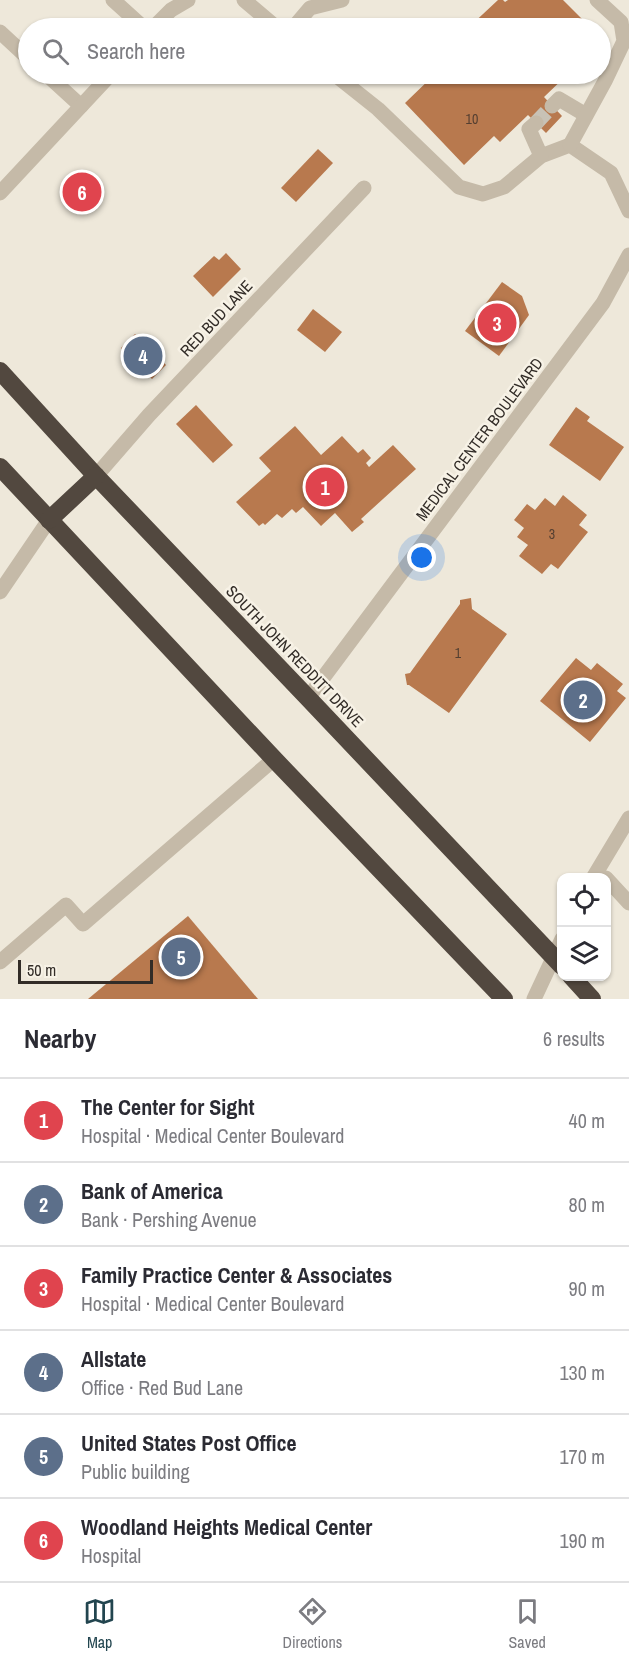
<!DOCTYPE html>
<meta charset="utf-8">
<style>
body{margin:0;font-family:"Archivo Narrow",sans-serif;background:#f7f7f7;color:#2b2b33}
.controls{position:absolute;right:18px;bottom:18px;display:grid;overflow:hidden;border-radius:12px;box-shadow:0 2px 4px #0004}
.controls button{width:54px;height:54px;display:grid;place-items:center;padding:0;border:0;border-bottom:2px solid #e1e1e2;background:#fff;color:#2b2b33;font:30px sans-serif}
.scale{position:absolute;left:18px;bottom:15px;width:135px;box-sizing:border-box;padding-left:6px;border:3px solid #322c27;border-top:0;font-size:16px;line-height:21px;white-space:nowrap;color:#322c27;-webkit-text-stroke:4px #f7f2e6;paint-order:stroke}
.you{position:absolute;left:422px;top:558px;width:21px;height:21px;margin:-15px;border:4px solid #fff;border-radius:50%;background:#1a73e8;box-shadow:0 0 0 9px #1a73e833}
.badge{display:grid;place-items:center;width:39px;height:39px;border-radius:50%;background:#22454f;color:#fff;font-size:20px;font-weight:700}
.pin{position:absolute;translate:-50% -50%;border:3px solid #fff;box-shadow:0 2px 6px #0006}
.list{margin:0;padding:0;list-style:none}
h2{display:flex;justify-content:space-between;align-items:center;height:78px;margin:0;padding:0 24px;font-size:26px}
h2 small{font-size:20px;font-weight:400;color:#7c7c81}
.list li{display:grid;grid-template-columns:39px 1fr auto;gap:18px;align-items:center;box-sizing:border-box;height:84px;padding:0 24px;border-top:2px solid #e1e1e2}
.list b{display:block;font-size:22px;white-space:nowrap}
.list p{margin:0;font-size:20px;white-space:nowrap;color:#7c7c81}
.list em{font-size:20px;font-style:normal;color:#7c7c81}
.icon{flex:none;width:33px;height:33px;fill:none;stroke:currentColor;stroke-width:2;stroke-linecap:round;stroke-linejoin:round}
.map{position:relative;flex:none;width:629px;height:999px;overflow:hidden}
.search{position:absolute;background:#fff;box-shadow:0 2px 4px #0004;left:18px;right:18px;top:18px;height:66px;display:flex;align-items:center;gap:15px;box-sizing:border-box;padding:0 21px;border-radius:33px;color:#7c7c81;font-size:22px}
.sheet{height:582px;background:#fff}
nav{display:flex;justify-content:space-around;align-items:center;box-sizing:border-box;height:84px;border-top:2px solid #e1e1e2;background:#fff;font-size:16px;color:#7c7c81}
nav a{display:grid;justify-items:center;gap:3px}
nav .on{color:#22454f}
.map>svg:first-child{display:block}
.building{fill:#b8794e}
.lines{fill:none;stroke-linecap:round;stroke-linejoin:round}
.minor-tunnel{stroke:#c8c2b6;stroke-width:15;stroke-dasharray:15 8;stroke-linecap:butt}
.minor{stroke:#c5baa8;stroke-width:15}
.highway{stroke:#52483f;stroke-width:18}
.labels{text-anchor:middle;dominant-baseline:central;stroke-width:5;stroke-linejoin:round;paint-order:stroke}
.number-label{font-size:14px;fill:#543f31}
.street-label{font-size:16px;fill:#322c27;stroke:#f7f2e6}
</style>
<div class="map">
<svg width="629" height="999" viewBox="0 0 629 999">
<rect width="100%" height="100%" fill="#eee8da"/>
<g class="building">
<path d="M498,0H503L505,2L508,0H563L591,28H468Z"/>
<path d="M435,74H568L544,97L562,116L546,133L528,115L500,142L494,136L464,165L405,103Z"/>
<path d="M318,149L333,163L296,202L281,188Z"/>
<path d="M226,253L241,269L213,297L193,276L214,256L219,260Z"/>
<path d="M502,282L522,296L529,315L499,356L465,331Z"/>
<path d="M313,309L342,332L325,352L297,330Z"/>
<path d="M135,334L166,365L152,379L121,348Z"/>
<path d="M196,405L233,445L213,463L176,424Z"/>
<path d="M576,407L590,417L587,421L624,447L600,481L549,445Z"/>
<path d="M295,426L321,455L342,436L358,453L363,449L371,458L366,463L369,467L393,445L416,469L361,519L364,522L352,532L335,513L321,526L303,507L296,513L292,509L282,518L277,514L265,525L263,523L259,526L236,502L271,471L259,458Z"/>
<path d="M563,495L587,515L579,525L588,532L558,569L551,564L542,574L519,556L528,545L517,537L524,528L514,520L527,504L535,510L545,498L555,506Z"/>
<path d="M471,598L472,609L507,634L449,713L409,685H407L405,674L410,673L460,604V600Z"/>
<path d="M576,658L591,670L597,663L623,684L617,691L626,698L590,742L540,701Z"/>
<path d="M188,916L258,999H88Z"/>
</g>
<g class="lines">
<path class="minor-tunnel" d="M536,123L552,106"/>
<g class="minor">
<path d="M113,0L144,28"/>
<path d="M244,0L277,28"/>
<path d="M153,28L171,10L188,0"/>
<path d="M293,28L310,8L342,0"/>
<path d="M0,32L28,58"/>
<path d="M46,74L81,106"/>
<path d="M334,74L378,109L459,187L483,194L504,187L541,156L570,145L611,173L629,211"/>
<path d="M552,106L559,99L586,115"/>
<path d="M536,123L529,129L541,156"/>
<path d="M570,145L605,81L624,41L621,22L597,0"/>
<path d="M0,193L111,74"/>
<path d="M96,476L149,415L364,188"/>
<path d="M0,592L49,520"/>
<path d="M308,698L603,303L629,255"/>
<path d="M593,878L629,818"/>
<path d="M606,878L629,903"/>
<path d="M0,962L66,905L83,924L274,759"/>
<path d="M534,999L562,939"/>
</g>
<g class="highway">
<path d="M0,371L96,476L308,698L562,966"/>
<path d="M0,467L274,759L504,999"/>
<path d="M49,520L96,476"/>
<path d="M571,976L592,999"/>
</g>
</g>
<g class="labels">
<g class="number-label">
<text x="472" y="119">10</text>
<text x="552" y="534">3</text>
<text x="458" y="653">1</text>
</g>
<g class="street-label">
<text transform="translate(216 318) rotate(-47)">RED BUD LANE</text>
<text transform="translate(479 439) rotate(-53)">MEDICAL CENTER BOULEVARD</text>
<text transform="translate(295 656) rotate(46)">SOUTH JOHN REDDITT DRIVE</text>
</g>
</g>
</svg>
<div class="controls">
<button><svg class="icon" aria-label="locate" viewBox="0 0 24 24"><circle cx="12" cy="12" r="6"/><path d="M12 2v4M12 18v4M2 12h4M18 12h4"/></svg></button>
<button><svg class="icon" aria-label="layers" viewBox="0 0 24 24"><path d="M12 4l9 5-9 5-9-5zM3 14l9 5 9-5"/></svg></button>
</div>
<div class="scale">50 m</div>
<div class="you"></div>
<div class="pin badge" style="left:325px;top:487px;background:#e0444e">1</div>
<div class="pin badge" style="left:583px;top:700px;background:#5c6f8a">2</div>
<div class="pin badge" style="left:497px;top:323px;background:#e0444e">3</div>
<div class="pin badge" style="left:143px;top:356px;background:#5c6f8a">4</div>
<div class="pin badge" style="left:181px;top:957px;background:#5c6f8a">5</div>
<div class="pin badge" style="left:82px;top:192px;background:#e0444e">6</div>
<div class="search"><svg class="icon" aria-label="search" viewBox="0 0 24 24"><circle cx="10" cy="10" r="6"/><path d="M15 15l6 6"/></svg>Search here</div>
</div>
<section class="sheet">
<h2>Nearby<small>6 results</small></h2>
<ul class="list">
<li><span class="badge" style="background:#e0444e">1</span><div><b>The Center for Sight</b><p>Hospital · Medical Center Boulevard</p></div><em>40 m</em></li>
<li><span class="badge" style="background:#5c6f8a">2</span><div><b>Bank of America</b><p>Bank · Pershing Avenue</p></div><em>80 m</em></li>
<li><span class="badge" style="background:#e0444e">3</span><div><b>Family Practice Center &amp; Associates</b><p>Hospital · Medical Center Boulevard</p></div><em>90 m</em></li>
<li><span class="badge" style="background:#5c6f8a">4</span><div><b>Allstate</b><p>Office · Red Bud Lane</p></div><em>130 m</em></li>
<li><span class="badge" style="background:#5c6f8a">5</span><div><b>United States Post Office</b><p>Public building</p></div><em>170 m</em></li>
<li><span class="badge" style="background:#e0444e">6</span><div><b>Woodland Heights Medical Center</b><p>Hospital</p></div><em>190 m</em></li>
</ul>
</section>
<nav>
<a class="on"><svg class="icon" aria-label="map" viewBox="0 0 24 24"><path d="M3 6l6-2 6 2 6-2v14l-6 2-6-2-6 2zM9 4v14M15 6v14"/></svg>Map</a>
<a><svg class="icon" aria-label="directions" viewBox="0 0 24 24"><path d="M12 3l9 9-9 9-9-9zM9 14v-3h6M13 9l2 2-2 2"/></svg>Directions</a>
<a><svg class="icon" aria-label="saved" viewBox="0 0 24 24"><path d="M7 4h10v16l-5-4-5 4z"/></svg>Saved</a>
</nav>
